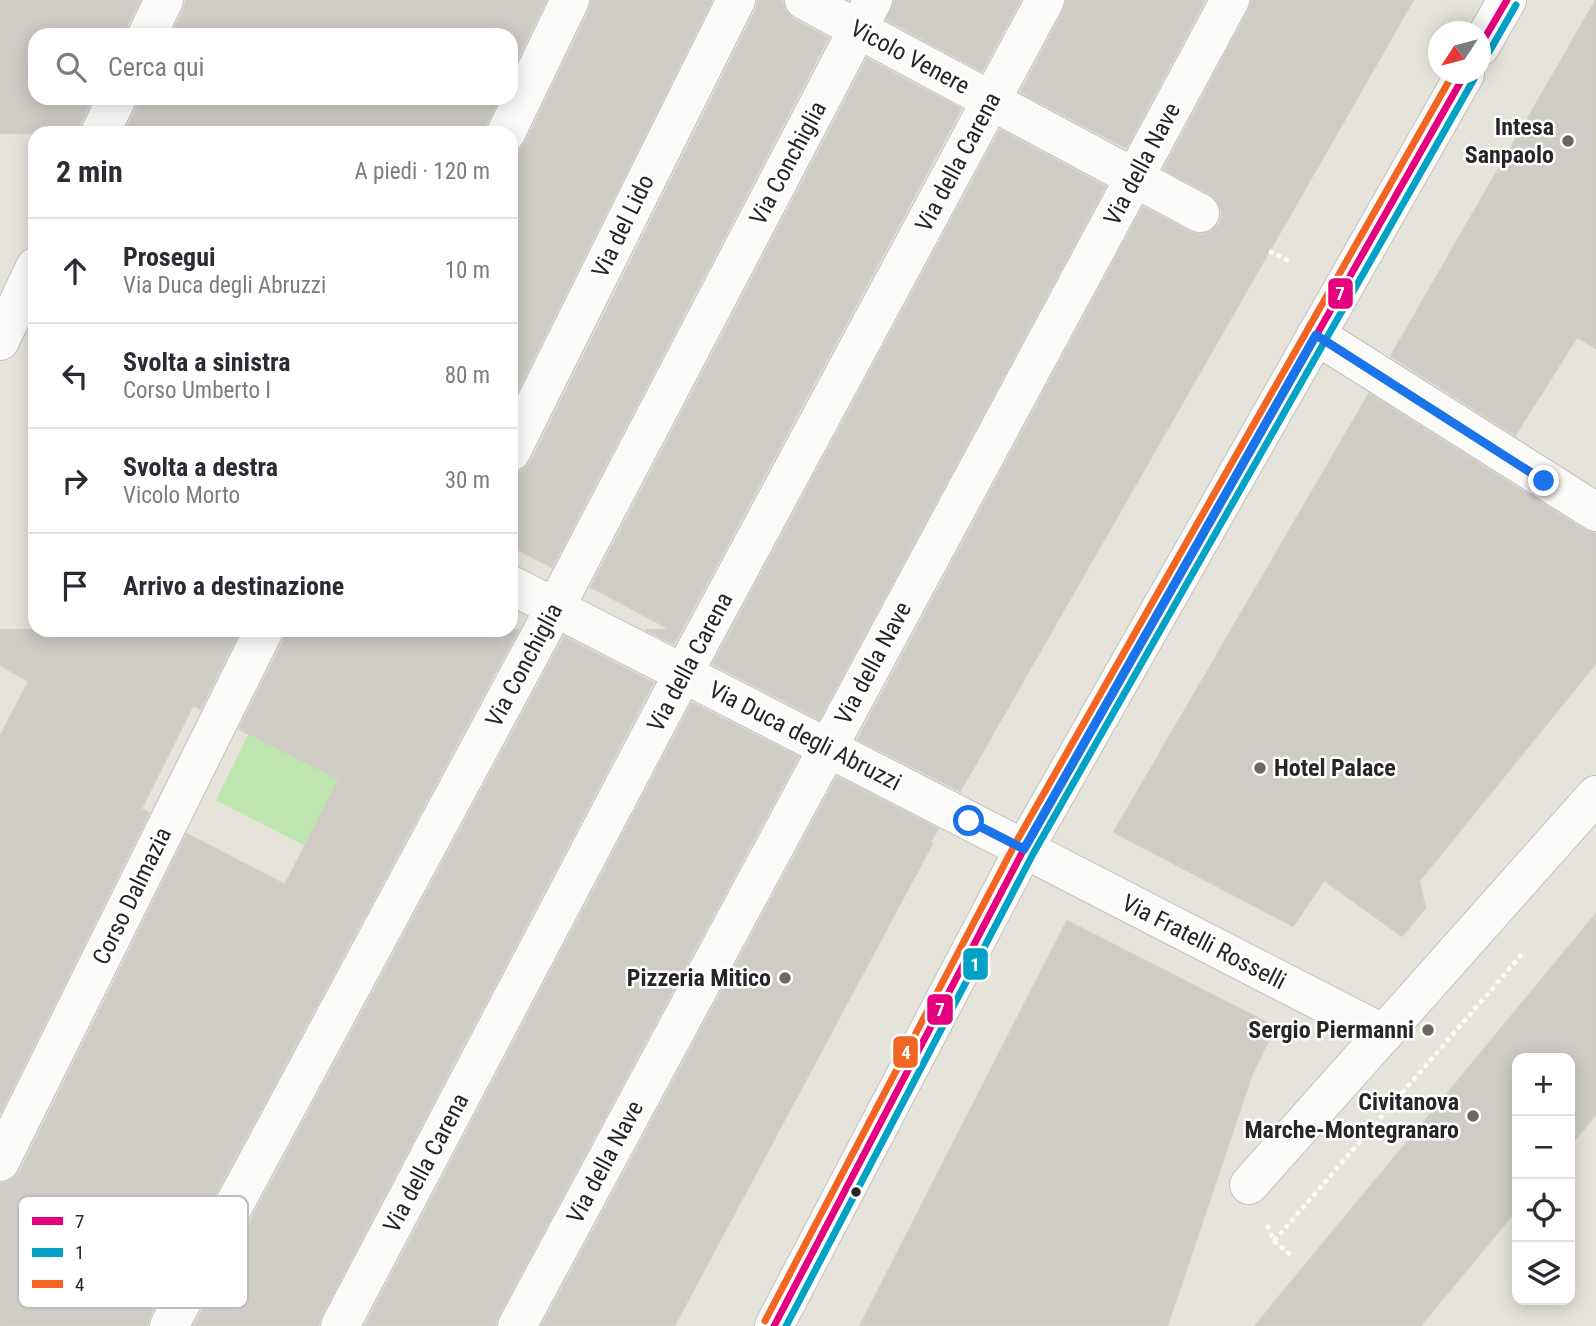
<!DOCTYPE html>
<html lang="it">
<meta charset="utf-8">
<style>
body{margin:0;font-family:"Roboto Condensed",sans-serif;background:#f7f7f7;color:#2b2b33}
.controls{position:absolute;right:21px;bottom:21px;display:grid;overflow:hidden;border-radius:14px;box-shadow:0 4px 18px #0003}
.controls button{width:63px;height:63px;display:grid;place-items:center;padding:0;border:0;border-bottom:2px solid #e1e1e2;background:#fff;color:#2b2b33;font:35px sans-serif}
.compass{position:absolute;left:1428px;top:21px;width:63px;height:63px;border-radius:50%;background:#fff;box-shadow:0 4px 18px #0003;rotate:234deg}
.stop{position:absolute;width:21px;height:21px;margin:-16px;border:5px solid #1a73e8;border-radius:50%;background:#fff}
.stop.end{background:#1a73e8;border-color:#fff;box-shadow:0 2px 7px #0008}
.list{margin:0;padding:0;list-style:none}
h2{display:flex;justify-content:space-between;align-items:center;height:91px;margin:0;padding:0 28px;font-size:30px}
h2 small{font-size:23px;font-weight:400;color:#7c7c81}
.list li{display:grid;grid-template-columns:46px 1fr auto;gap:21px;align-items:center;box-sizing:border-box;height:105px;padding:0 28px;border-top:2px solid #e1e1e2}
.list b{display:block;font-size:26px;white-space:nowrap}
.list p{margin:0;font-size:23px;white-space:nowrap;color:#7c7c81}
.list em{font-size:23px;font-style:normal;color:#7c7c81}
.icon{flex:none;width:38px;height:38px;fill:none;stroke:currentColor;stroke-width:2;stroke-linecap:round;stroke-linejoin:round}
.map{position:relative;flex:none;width:1596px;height:1326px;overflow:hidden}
.search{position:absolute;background:#fff;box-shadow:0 4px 18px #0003;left:28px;top:28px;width:490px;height:77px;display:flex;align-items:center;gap:18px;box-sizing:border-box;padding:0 24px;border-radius:21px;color:#7c7c81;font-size:26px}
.panel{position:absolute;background:#fff;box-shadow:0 4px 18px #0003;left:28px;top:126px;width:490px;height:511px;border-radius:21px}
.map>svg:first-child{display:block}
.green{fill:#bfe6b0}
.building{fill:#cfccc6;stroke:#d1cec7;stroke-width:2}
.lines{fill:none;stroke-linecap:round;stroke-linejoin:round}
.minor-casing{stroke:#c2c1c2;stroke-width:40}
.path{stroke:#fbfbfa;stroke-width:4.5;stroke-dasharray:5 3.5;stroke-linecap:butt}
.minor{stroke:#fbfbfa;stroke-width:38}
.bus-1-casing{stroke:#fff;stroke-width:12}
.bus-2-casing{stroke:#fff;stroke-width:12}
.bus-3-casing{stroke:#fff;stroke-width:12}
.bus-1{stroke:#e5007d;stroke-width:7}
.bus-2{stroke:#02a2c6;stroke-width:7}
.bus-3{stroke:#f26522;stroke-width:7}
.route{stroke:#1a73e8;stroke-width:9}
.poi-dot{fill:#696865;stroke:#fff;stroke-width:2.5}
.bus-dot{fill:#262626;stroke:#fff;stroke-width:2.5}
.labels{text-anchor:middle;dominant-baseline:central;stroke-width:5;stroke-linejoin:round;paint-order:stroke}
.street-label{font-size:24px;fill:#262626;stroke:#fff}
.poi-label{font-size:24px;font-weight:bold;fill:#262626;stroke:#fff;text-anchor:end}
.key{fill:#fff;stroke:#bebebe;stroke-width:2}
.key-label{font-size:19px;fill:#262626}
.line-badge{stroke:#fff;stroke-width:2.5}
.badge-label{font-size:19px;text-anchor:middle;font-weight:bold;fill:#fff}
</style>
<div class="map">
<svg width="1596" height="1326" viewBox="0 0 1596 1326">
<rect width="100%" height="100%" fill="#e6e3db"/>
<path class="green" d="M249,733L339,779L305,846L216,800Z"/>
<g class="building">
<path d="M0,0H140L127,25L125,35H35V98H93L80,123L78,133H0Z"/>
<path d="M186,0H546L511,72V35H171L184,10Z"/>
<path d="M592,0H712L511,403V154L519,151L526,142L590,9Z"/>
<path d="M758,0H782L785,11L793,19L828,38L552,567L511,546V474L522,471L531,462L756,10Z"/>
<path d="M895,0H1020L982,71L887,20Z"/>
<path d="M1067,0H1205L1126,148L1021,92L1064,10Z"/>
<path d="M1252,0H1413L960,791L858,739L1143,207L1190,232L1200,235L1211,232L1220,223L1222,212L1218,201L1210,194L1164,169L1249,10Z"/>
<path d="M1596,0V348L1577,337L1515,435L1391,356Z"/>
<path d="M867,59L961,109L674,644L646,630H672L591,587Z"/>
<path d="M139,98H499L486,124L484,133H124L137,108Z"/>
<path d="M1000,130L1105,187L819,719L713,664Z"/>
<path d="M1369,394L1584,530L1596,534V663L1419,881L1425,908L1402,936L1324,880L1293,926L1114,832Z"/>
<path d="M0,630H240L200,709L193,705L141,809L149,813L0,1113V737L29,681L0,665Z"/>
<path d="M286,630H518L150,1316L147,1326H0V1184L11,1181L20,1172L187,834L285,885L339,779L239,729L284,640Z"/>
<path d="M564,637L653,683L321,1316L318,1326H194Z"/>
<path d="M692,703L798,757L498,1316L495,1326H365Z"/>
<path d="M837,777L938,829L930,842L932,844L674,1326H542Z"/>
<path d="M1596,914V1114L1570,1146V1058H1517V1209L1420,1326H1255Z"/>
<path d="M1067,921L1275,1027L1252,1074L1167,1326H860Z"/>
</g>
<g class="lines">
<g class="minor-casing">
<g id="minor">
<path d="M804,0L1200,213"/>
<path d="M147,35L164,0"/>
<path d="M1480,47L1507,0"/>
<path d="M100,133L117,98"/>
<path d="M506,133L570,0"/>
<path d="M1316,335L1596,512"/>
<path d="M0,341L35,267"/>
<path d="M511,452L736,0"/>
<path d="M511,585L1384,1034"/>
<path d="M0,1162L264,630"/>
<path d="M1249,1185L1596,795"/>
<path d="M169,1326L566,587L873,0"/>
<path d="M340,1326L669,700L1045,0"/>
<path d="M517,1326L1230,0"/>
<path d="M774,1326L1024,849L1465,74"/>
</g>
</g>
<g class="path">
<path d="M1269,251L1289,261"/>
<path d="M1267,1225L1274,1241L1292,1256"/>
<path d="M1274,1241L1523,953"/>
</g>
<use href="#minor" class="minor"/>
<g class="bus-1-casing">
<g id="bus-1">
<path d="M1480,46L1507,0"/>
<path d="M774,1326L1024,849L1465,74"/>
</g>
</g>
<g class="bus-2-casing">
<g id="bus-2">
<path d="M1489,52L1516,5"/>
<path d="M786,1326L1033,854L1474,79"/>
</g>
</g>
<g class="bus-3-casing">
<path id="bus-3" d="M765,1321L1015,844L1453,74"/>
</g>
<use href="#bus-1" class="bus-1"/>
<use href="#bus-2" class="bus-2"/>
<use href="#bus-3" class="bus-3"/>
</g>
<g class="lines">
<path class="route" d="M969,821L1024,849L1316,335L1544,481"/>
</g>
<g class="poi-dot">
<circle cx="1568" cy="141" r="7"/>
<circle cx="1260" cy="768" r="7"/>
<circle cx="785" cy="978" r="7"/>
<circle cx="1428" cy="1030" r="7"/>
<circle cx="1473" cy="1116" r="7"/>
</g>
<circle class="bus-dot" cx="856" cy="1192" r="6"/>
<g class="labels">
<g class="street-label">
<text transform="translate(910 57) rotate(28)">Vicolo Venere</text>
<text transform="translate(958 162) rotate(-62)">Via della Carena</text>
<text transform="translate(788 163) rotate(-62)">Via Conchiglia</text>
<text transform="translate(1142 164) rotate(-62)">Via della Nave</text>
<text transform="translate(623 226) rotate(-64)">Via del Lido</text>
<text transform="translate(690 662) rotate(-62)">Via della Carena</text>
<text transform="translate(873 663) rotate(-62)">Via della Nave</text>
<text transform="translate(524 665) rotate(-62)">Via Conchiglia</text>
<text transform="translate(805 736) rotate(27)">Via Duca degli Abruzzi</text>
<text transform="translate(132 896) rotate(-64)">Corso Dalmazia</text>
<text transform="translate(1204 942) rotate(27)">Via Fratelli Rosselli</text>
<text transform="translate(605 1162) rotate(-62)">Via della Nave</text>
<text transform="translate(426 1163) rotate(-62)">Via della Carena</text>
</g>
<g class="poi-label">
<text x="1554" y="127">Intesa<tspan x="1554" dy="28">Sanpaolo</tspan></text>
<text x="1274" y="768" text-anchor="start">Hotel Palace</text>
<text x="771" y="978">Pizzeria Mitico</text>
<text x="1414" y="1030">Sergio Piermanni</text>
<text x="1459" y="1102">Civitanova<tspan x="1459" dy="28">Marche-Montegranaro</tspan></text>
</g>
</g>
<rect x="18" y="1196" width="230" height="112" rx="10" class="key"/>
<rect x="32" y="1217" width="31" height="8" fill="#e5007d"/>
<rect x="32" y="1248" width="31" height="9" fill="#02a2c6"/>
<rect x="32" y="1280" width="31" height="8" fill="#f26522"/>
<g class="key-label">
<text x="75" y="1228">7</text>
<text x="75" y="1259">1</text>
<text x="75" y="1291">4</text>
</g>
<g class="line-badge">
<rect x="1327" y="277" width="27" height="33" rx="7" fill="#e5007d"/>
<rect x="962" y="947" width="27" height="34" rx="7" fill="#02a2c6"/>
<rect x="926" y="993" width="28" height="33" rx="7" fill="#e5007d"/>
<rect x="892" y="1035" width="27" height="34" rx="7" fill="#f26522"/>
</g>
<g class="badge-label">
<text x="1340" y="300">7</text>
<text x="975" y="971">1</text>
<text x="940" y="1016">7</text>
<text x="906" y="1059">4</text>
</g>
</svg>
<div class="controls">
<button>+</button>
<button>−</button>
<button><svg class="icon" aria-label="locate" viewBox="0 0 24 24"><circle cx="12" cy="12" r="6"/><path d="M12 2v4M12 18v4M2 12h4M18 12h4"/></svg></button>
<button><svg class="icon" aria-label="layers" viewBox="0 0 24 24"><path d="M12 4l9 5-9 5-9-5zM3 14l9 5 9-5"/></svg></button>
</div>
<svg class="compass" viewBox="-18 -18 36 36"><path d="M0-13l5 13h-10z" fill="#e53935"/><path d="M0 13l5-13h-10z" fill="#7c7c81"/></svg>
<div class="stop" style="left:969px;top:821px"></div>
<div class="stop end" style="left:1544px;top:481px"></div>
<div class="search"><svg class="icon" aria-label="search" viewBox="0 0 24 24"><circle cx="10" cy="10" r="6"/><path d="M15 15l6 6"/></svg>Cerca qui</div>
<section class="panel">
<h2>2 min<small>A piedi · 120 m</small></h2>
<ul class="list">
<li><svg class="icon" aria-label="ahead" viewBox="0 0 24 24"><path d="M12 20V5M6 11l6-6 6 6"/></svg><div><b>Prosegui</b><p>Via Duca degli Abruzzi</p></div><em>10 m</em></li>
<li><svg class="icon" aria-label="left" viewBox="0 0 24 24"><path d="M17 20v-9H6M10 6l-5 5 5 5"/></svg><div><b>Svolta a sinistra</b><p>Corso Umberto I</p></div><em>80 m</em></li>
<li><svg class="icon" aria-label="right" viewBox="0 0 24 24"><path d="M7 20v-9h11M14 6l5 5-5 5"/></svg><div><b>Svolta a destra</b><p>Vicolo Morto</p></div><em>30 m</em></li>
<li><svg class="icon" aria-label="arrive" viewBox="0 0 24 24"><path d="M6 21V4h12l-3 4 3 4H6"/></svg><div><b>Arrivo a destinazione</b></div></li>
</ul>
</section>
</div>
